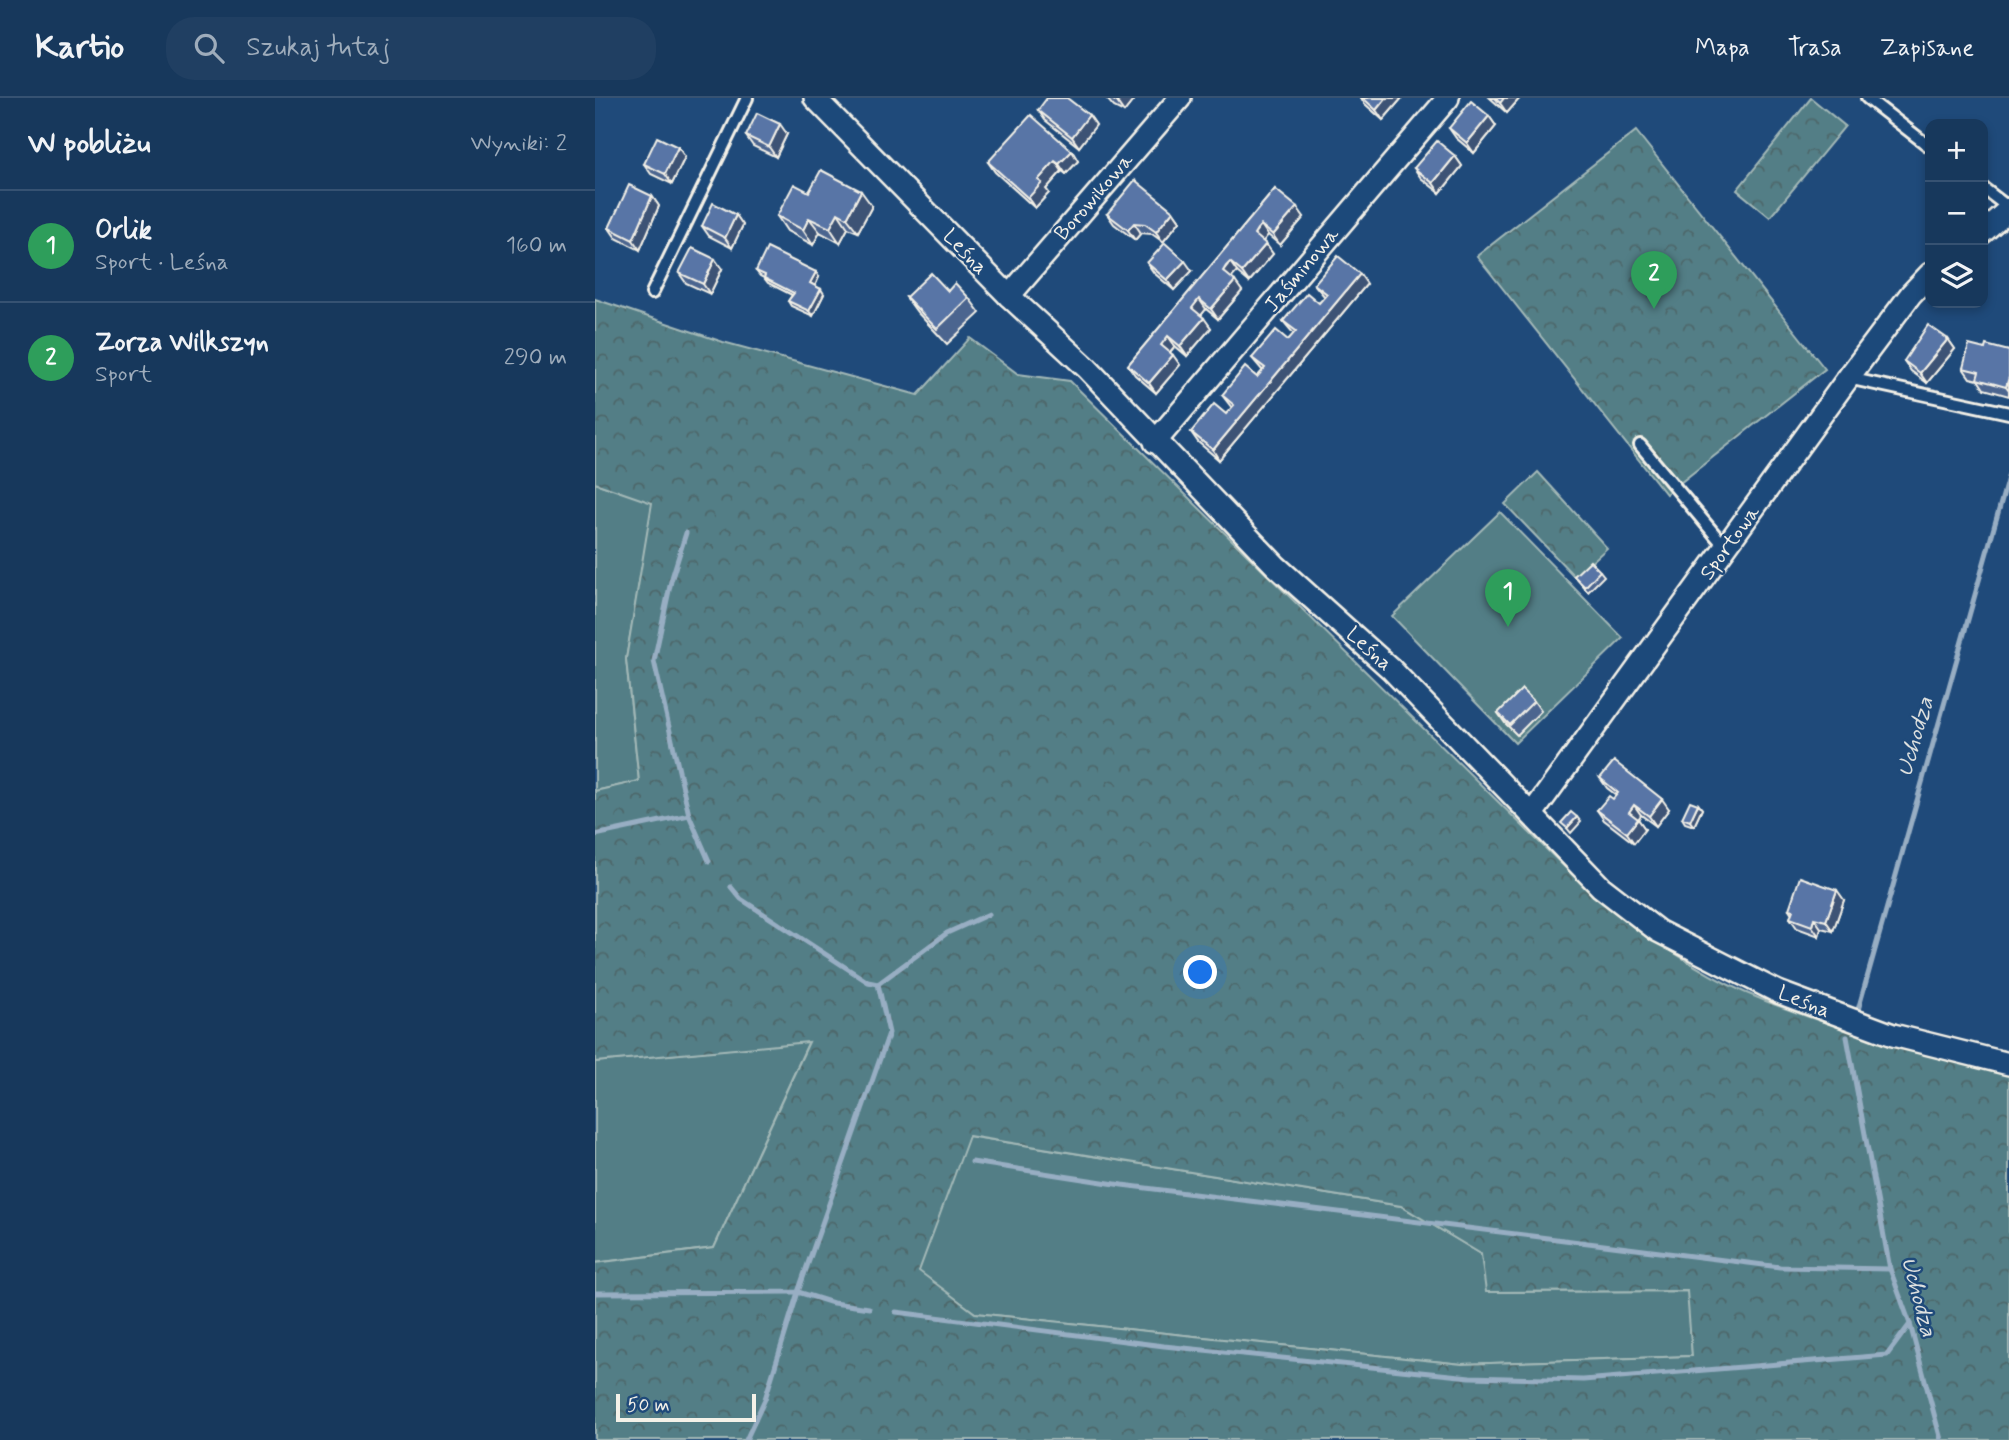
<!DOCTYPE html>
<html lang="pl">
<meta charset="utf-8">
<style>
body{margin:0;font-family:Mynerve,sans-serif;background:#203f62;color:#f1f3f6}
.controls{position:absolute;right:21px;top:21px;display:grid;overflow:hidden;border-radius:14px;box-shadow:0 4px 10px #0003}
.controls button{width:63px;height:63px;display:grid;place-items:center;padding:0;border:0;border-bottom:2px solid #365272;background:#17385c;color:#f1f3f6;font:35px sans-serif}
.scale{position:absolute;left:21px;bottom:18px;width:140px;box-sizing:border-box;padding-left:7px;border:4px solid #f4f1e8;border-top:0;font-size:19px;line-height:24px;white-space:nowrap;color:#f4f1e8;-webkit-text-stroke:5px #1f4a7a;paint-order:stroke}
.you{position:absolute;left:606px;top:875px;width:24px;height:24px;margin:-18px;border:5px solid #fff;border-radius:50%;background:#1a73e8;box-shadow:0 0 0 10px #1a73e833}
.badge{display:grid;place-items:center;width:46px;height:46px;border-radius:50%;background:#8c9099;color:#fff;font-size:23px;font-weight:700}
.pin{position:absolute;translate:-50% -58px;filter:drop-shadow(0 2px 4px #0008)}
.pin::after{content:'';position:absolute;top:37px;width:24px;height:21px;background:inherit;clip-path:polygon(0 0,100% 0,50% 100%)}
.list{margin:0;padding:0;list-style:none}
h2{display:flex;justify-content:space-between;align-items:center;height:91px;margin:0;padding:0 28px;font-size:30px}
h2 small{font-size:23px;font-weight:400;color:#9eacbb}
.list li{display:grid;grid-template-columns:46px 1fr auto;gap:21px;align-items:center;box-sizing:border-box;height:112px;padding:0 28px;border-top:2px solid #365272}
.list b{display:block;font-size:26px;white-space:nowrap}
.list p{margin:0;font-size:23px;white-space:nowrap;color:#9eacbb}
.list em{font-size:23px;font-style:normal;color:#9eacbb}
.icon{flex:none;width:38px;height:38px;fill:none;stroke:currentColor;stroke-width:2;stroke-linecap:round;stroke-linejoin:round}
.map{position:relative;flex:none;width:1414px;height:1342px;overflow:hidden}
header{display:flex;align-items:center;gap:42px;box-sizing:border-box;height:98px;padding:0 35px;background:#17385c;border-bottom:2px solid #365272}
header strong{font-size:33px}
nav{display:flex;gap:38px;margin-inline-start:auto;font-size:24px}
.search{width:490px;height:63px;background:#203f62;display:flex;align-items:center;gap:18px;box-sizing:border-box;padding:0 24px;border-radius:28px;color:#9eacbb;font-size:26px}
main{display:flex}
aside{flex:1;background:#17385c}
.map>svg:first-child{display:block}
.grass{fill:#527e86;stroke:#a3b8b7;stroke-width:2}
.forest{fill:url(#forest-crowns);stroke:#a3b8b7;stroke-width:2;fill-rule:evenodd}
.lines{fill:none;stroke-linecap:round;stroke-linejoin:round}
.stream{stroke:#98aec3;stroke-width:5}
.lane-casing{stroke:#f4f1e8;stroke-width:16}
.street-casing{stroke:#f4f1e8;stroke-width:26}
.lane{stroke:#1f4a7a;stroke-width:10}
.street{stroke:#1f4a7a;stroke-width:21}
.wall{fill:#4c658f;stroke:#f4f1e8;stroke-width:2}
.shaded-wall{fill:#3e5274;stroke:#f4f1e8;stroke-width:2}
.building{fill:#5875a6;stroke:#f4f1e8;stroke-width:2}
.labels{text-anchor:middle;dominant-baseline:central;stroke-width:5;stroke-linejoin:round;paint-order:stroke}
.street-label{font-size:21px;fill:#f4f1e8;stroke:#1f4a7a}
.water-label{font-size:23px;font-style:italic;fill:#dde0df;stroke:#1f4a7a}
</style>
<header>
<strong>Kartio</strong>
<div class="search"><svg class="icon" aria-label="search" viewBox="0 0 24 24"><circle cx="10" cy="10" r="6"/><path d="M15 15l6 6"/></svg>Szukaj tutaj</div>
<nav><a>Mapa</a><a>Trasa</a><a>Zapisane</a></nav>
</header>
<main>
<aside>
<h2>W pobliżu<small>Wyniki: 2</small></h2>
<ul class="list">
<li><span class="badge" style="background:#2e9e5b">1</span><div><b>Orlik</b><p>Sport · Leśna</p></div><em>160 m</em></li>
<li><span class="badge" style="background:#2e9e5b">2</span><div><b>Zorza Wilkszyn</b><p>Sport</p></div><em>290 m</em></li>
</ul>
</aside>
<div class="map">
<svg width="1414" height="1342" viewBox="0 0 1414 1342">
<defs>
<pattern id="forest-crowns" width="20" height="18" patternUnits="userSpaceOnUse" patternTransform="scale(1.75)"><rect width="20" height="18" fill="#527e86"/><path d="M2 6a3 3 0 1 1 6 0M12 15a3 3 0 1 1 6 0" fill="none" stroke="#4e6669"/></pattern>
</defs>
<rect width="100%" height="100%" fill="#1f4a7a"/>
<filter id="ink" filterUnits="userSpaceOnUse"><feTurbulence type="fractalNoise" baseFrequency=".0143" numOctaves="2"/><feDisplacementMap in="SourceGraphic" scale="14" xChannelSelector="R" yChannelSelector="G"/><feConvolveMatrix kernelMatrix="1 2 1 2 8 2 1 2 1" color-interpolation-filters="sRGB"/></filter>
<g filter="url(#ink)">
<g class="grass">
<path d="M0,385L58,404L31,561L44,683L0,693Z"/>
<path d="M905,414L1028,540L920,645L797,518Z"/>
<path d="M214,943L119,1150L0,1165V964Z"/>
<path d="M373,1038L806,1108L886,1156L892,1194L1093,1193L1097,1258L867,1266L380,1215L323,1174Z"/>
</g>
<g class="forest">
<path d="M1216,0L1250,28L1175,119L1142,92Z"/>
<path d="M1041,33L1230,271L1071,396L882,158Z"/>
<path d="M0,201L128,244L323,297L375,240L423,276L475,283L997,796C1045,831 1095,870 1149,894C1234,931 1325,952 1414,975V1342H0V1165L119,1150L214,944L0,964V693L44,683L31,561L57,405L0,385ZM374,1038L806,1108L886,1156L891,1194L1092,1193L1097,1258L867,1266L380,1215L324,1173Z"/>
<path d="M943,374L1012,450L980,479L910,406Z"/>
</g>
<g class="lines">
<g class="stream">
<path d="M91,435L76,483L59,563L94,717L114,763"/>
<path d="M0,737L94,717"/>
<path d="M136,789L146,801L273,884L283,886L352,835L394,816"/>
<path d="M1263,912L1414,376"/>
<path d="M1252,939L1295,1171L1315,1226L1346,1342"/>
<path d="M377,1064L527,1087L1185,1169L1295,1171"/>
<path d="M0,1195L203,1194L294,935L283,886"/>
<path d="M301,1214L569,1248L875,1279L988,1282L1292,1257L1315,1226"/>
<path d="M151,1342L170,1301L203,1194L238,1205L274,1210"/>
</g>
<g class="lane-casing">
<g id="lane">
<path d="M1272,0L1335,49"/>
<path d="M1388,90L1414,110"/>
<path d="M57,195L152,0"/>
<path d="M1253,280L1414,315"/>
<path d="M1045,347L1131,450"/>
</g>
</g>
<g class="street-casing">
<g id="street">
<path d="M220,0L414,198L492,270L681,468L796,571L1006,789L1063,833L1183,894L1298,937L1414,966"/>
<path d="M1388,134L1414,111"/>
<path d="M414,198L585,0"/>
<path d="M560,344L853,0"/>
<path d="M937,716L1253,280L1316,196L1335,176"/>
</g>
</g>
<use href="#lane" class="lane"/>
<use href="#street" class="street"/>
</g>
<g class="wall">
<path d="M511,0H540L529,14L519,9Z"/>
<path d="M766,0H807L788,22L770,6Z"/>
<path d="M895,0H925L912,15Z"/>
<path d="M443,12L494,17L501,27L484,49L450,22Z"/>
<path d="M894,18L901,28L879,55L861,40L854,30Z"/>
<path d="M192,36L181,59L158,48L151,38Z"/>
<path d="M83,49L90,59L77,86L56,76L49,66Z"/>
<path d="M477,53L483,63L471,76L467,73L451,91L454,95L440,110L400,74L393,64Z"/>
<path d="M860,58L867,68L845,95L826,80L819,70Z"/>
<path d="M680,91L709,119L685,147L673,137L669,141L668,144L678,156L654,184L642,174L636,180L647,193L623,221L611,211L606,217L616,230L592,258L580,248L575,254L585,267L561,295L540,277L533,267Z"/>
<path d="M214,94L277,108L263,134L253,130L245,145L225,134L218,147L192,133L182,118Z"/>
<path d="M57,98L64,108L45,152L21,140L14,130Z"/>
<path d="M578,113L585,123L568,144L557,136L546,135L540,142L519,126L512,116Z"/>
<path d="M141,117L148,127L137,150L114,138L107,128Z"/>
<path d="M552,165L597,173L579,192L559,175Z"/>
<path d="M127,171L115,196L91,185L84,175Z"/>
<path d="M161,173L224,179L220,188L229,196L218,218L196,208L193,203L197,197L173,185L169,180L165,178Z"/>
<path d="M765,176L772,186L624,362L603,344L596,334L631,316L637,310L627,297L662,279L668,273L657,260L693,242L699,236L688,223L724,205L730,199L719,186Z"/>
<path d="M353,193L374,200L385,215L352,246L322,214L311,199Z"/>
<path d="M1353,241L1360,251L1332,285L1316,273L1309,263Z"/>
<path d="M1390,251L1414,253V298L1389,291L1383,282L1375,280L1368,270Z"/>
<path d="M1005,473L1009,478L993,494L979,478Z"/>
<path d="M939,603L946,613L922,637L910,625L903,615Z"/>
<path d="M1005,680L1074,711L1061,728L1046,717L1043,721L1050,731L1039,745L1009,722L1002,712L1018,701L1021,697L1012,690Z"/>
<path d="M1103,706L1107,711L1099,728L1090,725L1087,720Z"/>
<path d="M1249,802L1238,833L1226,830L1224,838L1202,830L1195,820L1197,816L1194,811Z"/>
</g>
<g class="shaded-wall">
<path d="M525,0H540L529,14L522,4Z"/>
<path d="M791,0H807L788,22L781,12Z"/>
<path d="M909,0H925L912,15L905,5Z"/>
<path d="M494,17L501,27L484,49L477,39Z"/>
<path d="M894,18L901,28L879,55L872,45Z"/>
<path d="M185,26L192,36L181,59L174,49Z"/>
<path d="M83,49L90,59L77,86L70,76Z"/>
<path d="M477,53L483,63L471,76L464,66Z"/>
<path d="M860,58L867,68L845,95L838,85Z"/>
<path d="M460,63L467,73L451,91L454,95L440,110L433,100L443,82Z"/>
<path d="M266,93L277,108L263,134L252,120Z"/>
<path d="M57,98L64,108L45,152L38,142Z"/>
<path d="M702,109L709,119L685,147L678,137Z"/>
<path d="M578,113L585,123L568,144L561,134Z"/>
<path d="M243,115L253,130L245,145L235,130Z"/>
<path d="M141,117L148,127L137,150L130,140Z"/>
<path d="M214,120L225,134L218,147L208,132Z"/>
<path d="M539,125L546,135L540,142L533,132Z"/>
<path d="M666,127L673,137L666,146L659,136Z"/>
<path d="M671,146L678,156L654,184L647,174Z"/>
<path d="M120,161L127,171L115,196L108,186Z"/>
<path d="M590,163L597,173L579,192L572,182Z"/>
<path d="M635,164L642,174L634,183L628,173Z"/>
<path d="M221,174L224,179L219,190L215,185Z"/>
<path d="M765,176L772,186L624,362L618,352Z"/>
<path d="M640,183L647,193L623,221L616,211Z"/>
<path d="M226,191L229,196L218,218L214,213Z"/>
<path d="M604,201L611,211L604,220L597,210Z"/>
<path d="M609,220L616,230L592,258L585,248Z"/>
<path d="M573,238L580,248L573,256L566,247Z"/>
<path d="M1353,241L1360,251L1332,285L1325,275Z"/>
<path d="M578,257L585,267L561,295L554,285Z"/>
<path d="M1414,279V293L1411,289Z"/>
<path d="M1067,701L1074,711L1061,728L1054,718Z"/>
<path d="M1103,706L1107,711L1099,728L1095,723Z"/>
<path d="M1039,707L1046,717L1041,724L1034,714Z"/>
<path d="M982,719L986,724L976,735L972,730Z"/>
<path d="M1043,721L1050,731L1039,745L1032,735Z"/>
<path d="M1242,792L1249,802L1238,833L1231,823Z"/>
<path d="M1219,820L1226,830L1224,838L1217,828Z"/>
</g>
<g class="building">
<path d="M452,0H472L494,17L477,39L443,12Z"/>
<path d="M514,0H525L522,4Z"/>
<path d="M768,0H791L781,12Z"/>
<path d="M900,0H909L905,5Z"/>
<path d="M876,3L894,18L872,45L854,30Z"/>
<path d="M162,15L185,26L174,49L151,38Z"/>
<path d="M436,17L477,53L464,66L460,63L443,82L447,85L433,100L393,64Z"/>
<path d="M62,39L83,49L70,76L49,66Z"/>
<path d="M842,43L860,58L838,85L819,70Z"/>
<path d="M226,72L266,93L252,120L243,115L235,130L214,120L208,132L182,118L199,86L214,94Z"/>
<path d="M540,82L578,113L561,134L550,126L539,125L533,132L512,116Z"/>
<path d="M34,87L57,98L38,142L14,130Z"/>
<path d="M680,91L702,109L678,137L666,127L662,131L659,136L671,146L647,174L635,164L631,168L628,173L640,183L616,211L604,201L597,210L609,220L585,248L573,238L566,247L578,257L554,285L533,267Z"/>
<path d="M118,105L141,117L130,140L107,128Z"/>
<path d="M570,145L590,163L572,182L552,165Z"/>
<path d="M97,150L120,161L108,186L84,175Z"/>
<path d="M172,150L221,174L215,185L226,191L214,213L193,203L199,195L169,180L170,177L161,173Z"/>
<path d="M743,158L765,176L618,352L596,334L619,306L631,316L639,307L627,297L650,269L662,279L670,270L657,260L681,232L693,242L701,233L688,223L712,195L724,205L732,196L719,186Z"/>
<path d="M336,175L353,193L360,185L374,200L342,231L311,199Z"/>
<path d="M1333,227L1353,241L1325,275L1309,263Z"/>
<path d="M1374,247L1390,251L1391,247L1414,253V279L1411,289L1382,281L1384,274L1368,270Z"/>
<path d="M995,463L1005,473L990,489L979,478Z"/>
<path d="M927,591L939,603L915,627L903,615Z"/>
<path d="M1019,663L1067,701L1054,718L1039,707L1034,714L1043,721L1032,735L1002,712L1014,698L1018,701L1023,695L1005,680Z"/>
<path d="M1095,703L1103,706L1095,723L1087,720Z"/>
<path d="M976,714L982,719L972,730L966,725Z"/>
<path d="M1205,779L1242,792L1231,823L1219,820L1217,828L1195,820L1198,812L1194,811Z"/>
</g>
</g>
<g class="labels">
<g class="street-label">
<text transform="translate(499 99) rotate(-49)">Borowikowa</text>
<text transform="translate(370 154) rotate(46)">Leśna</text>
<text transform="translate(707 172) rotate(-50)">Jaśminowa</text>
<text transform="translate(1135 445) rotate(-54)">Sportowa</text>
<text transform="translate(774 551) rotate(42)">Leśna</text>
<text transform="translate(1209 904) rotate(22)">Leśna</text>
</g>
<g class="water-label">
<text transform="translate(1321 639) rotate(-74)">Uchodza</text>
<text transform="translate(1323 1199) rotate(75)">Uchodza</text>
</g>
</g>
</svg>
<div class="controls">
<button>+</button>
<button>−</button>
<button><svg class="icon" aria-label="layers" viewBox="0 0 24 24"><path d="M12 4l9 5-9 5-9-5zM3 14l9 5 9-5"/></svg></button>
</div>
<div class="scale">50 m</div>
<div class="you"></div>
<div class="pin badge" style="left:913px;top:529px;background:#2e9e5b">1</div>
<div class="pin badge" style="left:1059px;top:211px;background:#2e9e5b">2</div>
</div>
</main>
